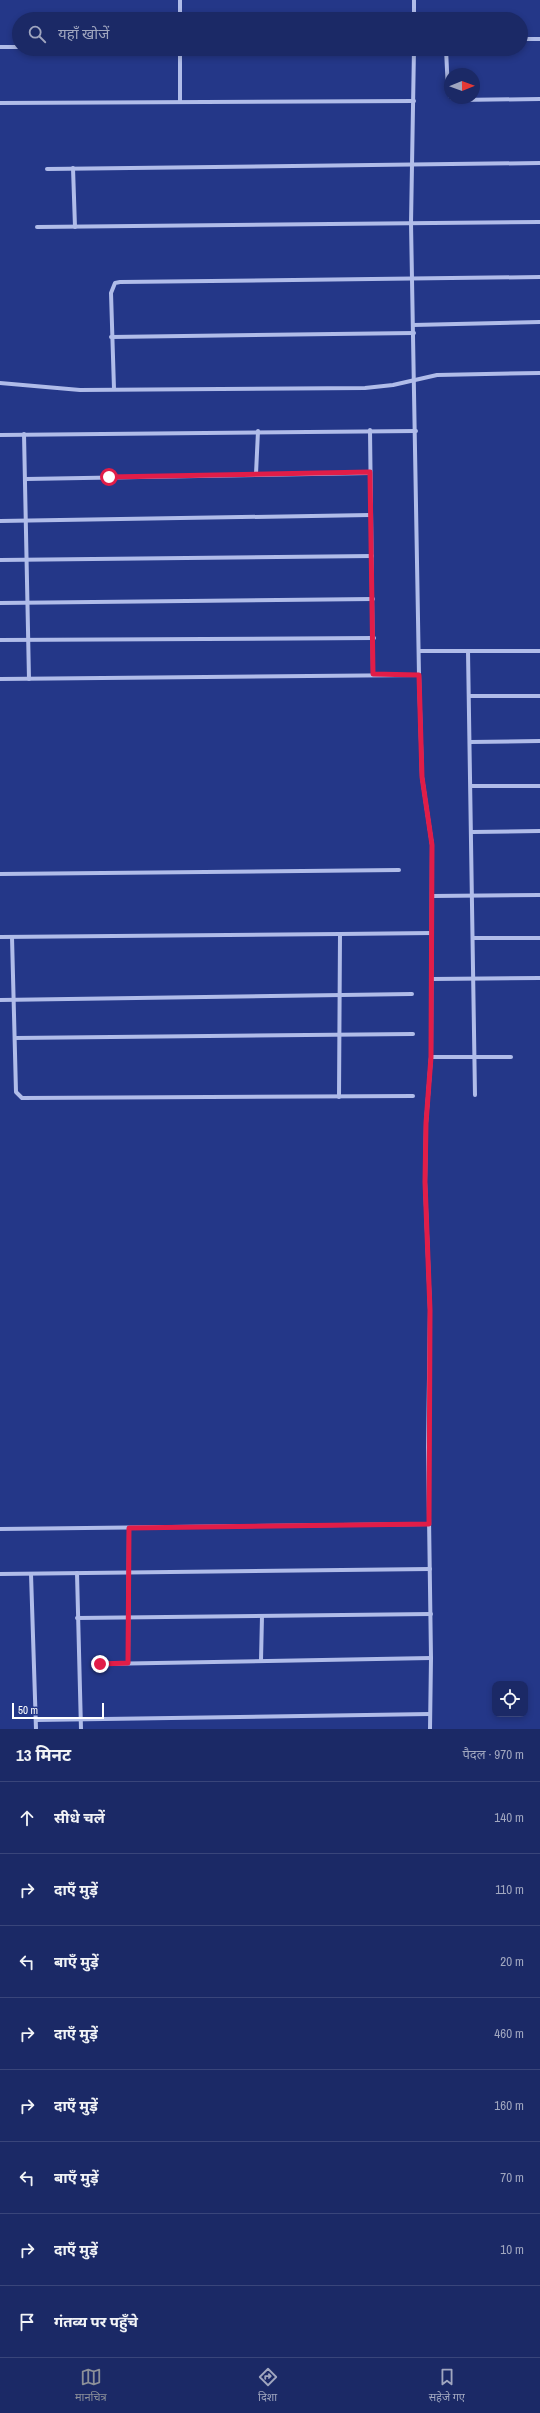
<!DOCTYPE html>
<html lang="hi">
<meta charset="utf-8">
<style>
body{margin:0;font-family:"Archivo Narrow","Noto Sans Devanagari",sans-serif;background:#24316c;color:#f1f3f6}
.controls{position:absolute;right:12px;bottom:12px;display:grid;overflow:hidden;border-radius:8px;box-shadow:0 2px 6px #0003}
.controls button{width:36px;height:36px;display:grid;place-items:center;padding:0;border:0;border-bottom:1px solid #39457a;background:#1b2966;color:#f1f3f6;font:20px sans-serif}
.compass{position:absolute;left:444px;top:68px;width:36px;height:36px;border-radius:50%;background:#1b2966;box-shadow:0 2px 6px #0003;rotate:89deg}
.scale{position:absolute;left:12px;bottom:10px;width:92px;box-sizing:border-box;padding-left:4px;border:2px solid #fff;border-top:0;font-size:11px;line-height:14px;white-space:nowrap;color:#fff;-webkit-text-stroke:3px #243788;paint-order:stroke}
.stop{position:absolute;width:12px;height:12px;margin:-9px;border:3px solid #e11d48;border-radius:50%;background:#fff}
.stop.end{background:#e11d48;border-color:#fff;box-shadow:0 1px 4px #0008}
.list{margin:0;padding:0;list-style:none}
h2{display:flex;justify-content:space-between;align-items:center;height:52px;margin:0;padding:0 16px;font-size:17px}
h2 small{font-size:13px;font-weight:400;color:#a0a6bf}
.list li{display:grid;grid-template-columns:26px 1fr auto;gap:12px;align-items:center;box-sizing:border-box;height:72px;padding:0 16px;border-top:1px solid #39457a}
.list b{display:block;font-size:15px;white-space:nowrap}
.list em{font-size:13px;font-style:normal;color:#a0a6bf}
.icon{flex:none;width:22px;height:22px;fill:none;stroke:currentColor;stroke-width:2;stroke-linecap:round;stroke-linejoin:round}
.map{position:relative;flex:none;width:540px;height:1729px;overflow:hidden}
.search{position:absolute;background:#1b2966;box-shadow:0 2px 6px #0003;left:12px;right:12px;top:12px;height:44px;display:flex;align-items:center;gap:10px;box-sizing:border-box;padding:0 14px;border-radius:22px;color:#a0a6bf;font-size:15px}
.sheet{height:628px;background:#1b2966}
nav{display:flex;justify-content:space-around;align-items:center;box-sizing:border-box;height:56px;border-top:1px solid #39457a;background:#1b2966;font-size:11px;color:#a0a6bf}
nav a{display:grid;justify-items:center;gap:2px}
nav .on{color:#8c9099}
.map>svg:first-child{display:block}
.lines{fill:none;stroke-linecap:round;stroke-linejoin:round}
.street{stroke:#b0bce9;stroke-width:4}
.route{stroke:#e11d48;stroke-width:5}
</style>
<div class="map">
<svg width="540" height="1729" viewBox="0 0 540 1729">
<rect width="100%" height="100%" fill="#243788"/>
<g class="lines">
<g class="street">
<path d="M180,0V19"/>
<path d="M414,19V0"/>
<path d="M521,39H540"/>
<path d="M0,47H19"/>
<path d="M180,49V101"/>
<path d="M414,49L411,223L419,675L422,777L432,845L431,1057L426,1123L425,1182L430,1310L428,1447L431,1658L430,1729"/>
<path d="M446,49L448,91L450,96"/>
<path d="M452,98L458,100L540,99"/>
<path d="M0,103L414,101"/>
<path d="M73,168L75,227"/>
<path d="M47,169L540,163"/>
<path d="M37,227L540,222"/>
<path d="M413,325L540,322"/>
<path d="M111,337L414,333"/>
<path d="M0,383L80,390L365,388L393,385L437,375L540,373"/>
<path d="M114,389L111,293L115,283L120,282L540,277"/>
<path d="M370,430L373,674"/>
<path d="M24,434L29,679"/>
<path d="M0,435L416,431"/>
<path d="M256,474L258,431"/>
<path d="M26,479L370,473"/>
<path d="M0,521L370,515"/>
<path d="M0,560L372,556"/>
<path d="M0,603L373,599"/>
<path d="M0,640L374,638"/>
<path d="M419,651H540"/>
<path d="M468,651L475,1095"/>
<path d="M0,679L419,675"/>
<path d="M469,696H540"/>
<path d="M470,742L540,741"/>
<path d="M471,786H540"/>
<path d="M472,832L540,831"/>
<path d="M0,874L399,870"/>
<path d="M432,896L540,895"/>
<path d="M0,937L340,934"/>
<path d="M12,937L16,1092L22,1098L413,1096"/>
<path d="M474,938H540"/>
<path d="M432,979L540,978"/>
<path d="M0,1000L412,994"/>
<path d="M15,1038L413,1034"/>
<path d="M431,1057H511"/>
<path d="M339,1097L340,934L432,933"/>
<path d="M0,1529L429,1524"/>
<path d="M77,1573L81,1729"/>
<path d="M0,1574L430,1569"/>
<path d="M31,1574L36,1729"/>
<path d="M77,1618L431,1614"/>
<path d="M261,1660L262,1616"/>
<path d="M128,1663L129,1528"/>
<path d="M100,1664L431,1658"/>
<path d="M36,1720L430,1714"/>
</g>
</g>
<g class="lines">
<path class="route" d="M100,1664L128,1663L129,1528L429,1524L430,1310L425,1182L426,1123L431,1057L432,845L422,777L419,675L373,674L370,472L109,477"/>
</g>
</svg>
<div class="controls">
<button><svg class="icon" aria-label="locate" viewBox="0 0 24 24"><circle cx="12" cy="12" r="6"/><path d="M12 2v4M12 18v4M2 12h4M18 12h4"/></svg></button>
</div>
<svg class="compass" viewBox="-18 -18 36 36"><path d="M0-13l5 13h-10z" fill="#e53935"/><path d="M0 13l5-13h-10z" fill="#a0a6bf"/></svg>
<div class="scale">50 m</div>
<div class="stop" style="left:109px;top:477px"></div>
<div class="stop end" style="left:100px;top:1664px"></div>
<div class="search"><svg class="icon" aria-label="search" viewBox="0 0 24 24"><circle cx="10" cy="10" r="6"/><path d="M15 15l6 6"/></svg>यहाँ खोजें</div>
</div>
<section class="sheet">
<h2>13 मिनट<small>पैदल · 970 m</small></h2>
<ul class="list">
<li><svg class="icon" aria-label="ahead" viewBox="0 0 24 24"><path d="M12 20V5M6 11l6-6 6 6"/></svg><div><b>सीधे चलें</b></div><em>140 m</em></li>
<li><svg class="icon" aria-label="right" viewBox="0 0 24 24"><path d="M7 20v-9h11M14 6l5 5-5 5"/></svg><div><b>दाएँ मुड़ें</b></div><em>110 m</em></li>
<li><svg class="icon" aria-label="left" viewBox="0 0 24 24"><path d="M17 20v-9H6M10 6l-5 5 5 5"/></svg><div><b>बाएँ मुड़ें</b></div><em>20 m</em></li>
<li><svg class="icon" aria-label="right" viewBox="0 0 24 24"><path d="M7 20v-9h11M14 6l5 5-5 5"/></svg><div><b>दाएँ मुड़ें</b></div><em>460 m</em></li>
<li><svg class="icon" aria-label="right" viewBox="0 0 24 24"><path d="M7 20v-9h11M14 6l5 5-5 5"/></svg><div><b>दाएँ मुड़ें</b></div><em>160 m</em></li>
<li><svg class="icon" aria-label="left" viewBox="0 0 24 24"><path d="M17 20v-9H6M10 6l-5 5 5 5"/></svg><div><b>बाएँ मुड़ें</b></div><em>70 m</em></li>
<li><svg class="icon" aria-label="right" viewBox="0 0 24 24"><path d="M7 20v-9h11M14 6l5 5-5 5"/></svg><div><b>दाएँ मुड़ें</b></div><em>10 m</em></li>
<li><svg class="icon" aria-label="arrive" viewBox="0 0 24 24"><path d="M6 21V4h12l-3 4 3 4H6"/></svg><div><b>गंतव्य पर पहुँचे</b></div></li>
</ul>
</section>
<nav>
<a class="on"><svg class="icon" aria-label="map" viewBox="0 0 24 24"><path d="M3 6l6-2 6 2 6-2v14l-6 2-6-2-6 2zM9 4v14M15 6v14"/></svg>मानचित्र</a>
<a><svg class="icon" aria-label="directions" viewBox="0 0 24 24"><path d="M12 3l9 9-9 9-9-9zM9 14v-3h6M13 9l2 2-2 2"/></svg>दिशा</a>
<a><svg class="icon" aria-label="saved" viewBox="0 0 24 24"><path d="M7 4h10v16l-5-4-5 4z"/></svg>सहेजे गए</a>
</nav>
